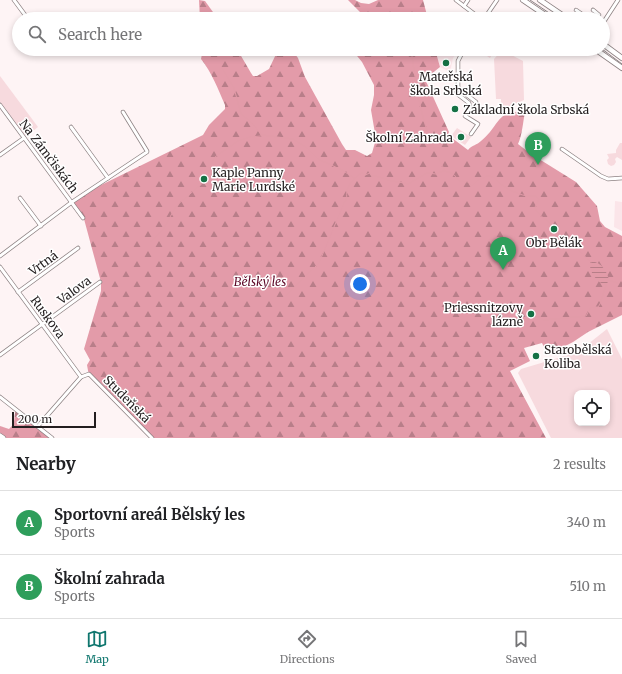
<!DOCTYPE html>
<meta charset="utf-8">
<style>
body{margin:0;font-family:Merriweather,serif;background:#f2f2f2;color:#202124}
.controls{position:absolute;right:12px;bottom:12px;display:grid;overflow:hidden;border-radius:8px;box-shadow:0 2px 6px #0003}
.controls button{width:36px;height:36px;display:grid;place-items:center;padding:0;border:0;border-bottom:1px solid #e0e0e0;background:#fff;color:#202124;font:20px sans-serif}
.scale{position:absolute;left:12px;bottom:10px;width:84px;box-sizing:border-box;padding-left:4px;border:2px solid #231e1f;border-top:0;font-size:11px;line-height:14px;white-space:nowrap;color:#231e1f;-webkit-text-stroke:3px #fff;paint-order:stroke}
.you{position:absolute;left:360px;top:284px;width:14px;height:14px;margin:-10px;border:3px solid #fff;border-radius:50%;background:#1a73e8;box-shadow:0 0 0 6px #1a73e833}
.badge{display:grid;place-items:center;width:26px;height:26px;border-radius:50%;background:#0f766e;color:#fff;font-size:13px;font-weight:700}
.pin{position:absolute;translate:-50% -33px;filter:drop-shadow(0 1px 2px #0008)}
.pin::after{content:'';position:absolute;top:21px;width:14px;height:12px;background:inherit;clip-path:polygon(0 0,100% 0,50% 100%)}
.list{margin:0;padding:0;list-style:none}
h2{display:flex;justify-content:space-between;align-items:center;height:52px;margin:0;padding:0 16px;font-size:17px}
h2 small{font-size:13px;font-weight:400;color:#757577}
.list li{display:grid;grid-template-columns:26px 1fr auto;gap:12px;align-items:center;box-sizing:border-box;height:64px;padding:0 16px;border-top:1px solid #e0e0e0}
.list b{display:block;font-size:15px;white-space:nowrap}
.list p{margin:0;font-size:13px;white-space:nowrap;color:#757577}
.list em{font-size:13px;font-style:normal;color:#757577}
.icon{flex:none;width:22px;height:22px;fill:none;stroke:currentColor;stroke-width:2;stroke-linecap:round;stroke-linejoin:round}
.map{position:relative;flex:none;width:622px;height:438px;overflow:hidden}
.search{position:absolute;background:#fff;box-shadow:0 2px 6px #0003;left:12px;right:12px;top:12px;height:44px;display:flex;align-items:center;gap:10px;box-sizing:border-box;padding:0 14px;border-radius:22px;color:#757577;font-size:15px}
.sheet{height:180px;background:#fff}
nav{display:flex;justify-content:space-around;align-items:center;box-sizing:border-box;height:56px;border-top:1px solid #e0e0e0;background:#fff;font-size:11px;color:#757577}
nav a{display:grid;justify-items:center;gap:2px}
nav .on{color:#0f766e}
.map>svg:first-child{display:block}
.built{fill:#fbe5e9}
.green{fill:#f7dade;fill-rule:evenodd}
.forest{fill:url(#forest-firs)}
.water{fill:url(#water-rules)}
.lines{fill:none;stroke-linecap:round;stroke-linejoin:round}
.stream{stroke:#e29ba8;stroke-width:1}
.street-casing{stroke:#8d8283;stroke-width:4.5}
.secondary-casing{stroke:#8d8283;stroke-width:6}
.primary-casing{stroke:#8d8283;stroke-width:6}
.street{stroke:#fff;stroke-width:3}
.secondary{stroke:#fff;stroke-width:4.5}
.primary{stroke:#fff;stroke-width:5}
.tram{stroke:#8c8586;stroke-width:1}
.poi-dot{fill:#157145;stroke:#fff;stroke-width:1.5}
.labels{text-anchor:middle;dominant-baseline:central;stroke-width:3;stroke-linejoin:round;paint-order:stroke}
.poi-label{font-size:12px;fill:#231e1f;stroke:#fff;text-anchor:start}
.street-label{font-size:12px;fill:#231e1f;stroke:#fff}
.park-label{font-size:12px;font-style:italic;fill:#5c0726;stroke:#fff}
</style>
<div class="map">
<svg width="622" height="438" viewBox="0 0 622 438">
<defs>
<pattern id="forest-firs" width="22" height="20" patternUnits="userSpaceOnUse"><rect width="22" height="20" fill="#e39ba9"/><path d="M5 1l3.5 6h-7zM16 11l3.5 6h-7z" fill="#b87e89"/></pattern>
<pattern id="water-rules" width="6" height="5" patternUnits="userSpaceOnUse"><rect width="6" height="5" fill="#e29ba8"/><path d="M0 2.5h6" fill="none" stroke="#b77e88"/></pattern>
</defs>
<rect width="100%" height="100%" fill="#fef4f5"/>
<g class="built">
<path d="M435,49H459L453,58L451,68L448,71L440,67Z"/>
<path d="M615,201L622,202V231L614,227Z"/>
</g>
<g class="green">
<path d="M483,49H495L490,58L481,52Z"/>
<path d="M502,50L523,61L524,100L501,110V99H496L494,59Z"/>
<path d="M0,76L38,127L25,137L0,103Z"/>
<path d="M457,128L471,137L465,145L451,136Z"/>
<path d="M620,143H622V160L617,157L615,159L616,162L614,165L611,166L608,164L607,160L609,158L607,154L616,153V150Z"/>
<path d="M607,329L622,359V438H551L518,373L521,369L578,352ZM577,393H607V423H577Z"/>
</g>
<g class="forest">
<path d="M199,0L205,1L218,19H200Z"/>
<path d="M348,0H355L361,3L369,4L378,0H423L428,19H369L363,15Z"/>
<path d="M203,49H237L251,73L253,76H257L269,69L277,52L280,50H288L295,54L298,58L305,77L342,144L346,150H355L367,156L372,153L376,139L371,110L374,95V85L362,62L353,51L358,49H435L440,67L425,79L449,132L448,135L468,150C472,145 477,145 481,141C500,126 495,110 525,112C523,122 522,136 518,144L531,154L576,182L597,206L600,221L605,227L622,236V315L588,332L573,342L548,355L542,343L524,348L530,361L510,371L546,438H150L89,376L87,365L90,360L84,349L101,291V282L84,219L72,201L95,188L203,135L209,125L225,109V105C218,89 212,73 201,59Z"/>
<path d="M16,410L52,438H2L0,437V426L9,429C17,422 13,417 16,410Z"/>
</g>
<path class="water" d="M591,261C601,262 607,271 609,280L606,285C597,283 587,270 591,261Z"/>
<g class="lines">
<g class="stream">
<path d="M411,49C415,78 419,107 428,134C433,147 439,159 445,171"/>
<path d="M222,68L234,88L241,114L251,122L262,135L293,139L307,148L318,159L342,170L354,178"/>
<path d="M151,241L163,230L176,206L205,181L209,172L212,162L215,157L238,141L250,137L261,136"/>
<path d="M608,280L617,283"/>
<path d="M287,295L319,263L344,203C348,198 346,197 347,191C348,184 356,176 362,173L365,175L370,173L372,176C378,176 383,178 388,180C395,182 401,182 408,184L427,173L436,174C444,168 455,173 459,181L468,182L472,186L478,180L484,178L486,176C496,176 497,181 502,185C510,191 526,198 535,196L539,199C538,202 535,205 535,208C536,214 549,221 553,226C558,231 558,237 562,243H566L571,240L574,242L578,250L591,262"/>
<path d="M530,312L544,320L586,316L591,307H598L600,304L606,285"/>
<path d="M520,315L527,313"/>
</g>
<g class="street-casing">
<g id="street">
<path d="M14,0L28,19"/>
<path d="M456,0L481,19"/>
<path d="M464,6L468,0"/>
<path d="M576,10L589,19"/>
<path d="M593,10L599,15L597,19"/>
<path d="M484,19L497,0"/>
<path d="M603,23L618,0"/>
<path d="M464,49L458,61V87L459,89L476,102L477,108"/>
<path d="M458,87L456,93L469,103L470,108L465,116L478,124L471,134"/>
<path d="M0,105L83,218"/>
<path d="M71,127L108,178"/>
<path d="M562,149L601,176L608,179L622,178"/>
<path d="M0,155L24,138"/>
<path d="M20,198L41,226"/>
<path d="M0,256L72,202L147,152V151L123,112"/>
<path d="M0,267L81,377"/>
<path d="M18,292L78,248"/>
<path d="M0,355L100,282"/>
<path d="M0,397L52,438"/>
<path d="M38,426L81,377L89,374L152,438"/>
</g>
</g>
<g class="secondary-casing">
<g id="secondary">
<path d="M523,0L551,19"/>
<path d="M540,0L568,19"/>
<path d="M603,44L622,58"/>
<path d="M595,49L622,68"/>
</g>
</g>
<g class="primary-casing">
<path id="primary" d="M0,436L3,438"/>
</g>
<use href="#street" class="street"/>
<use href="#secondary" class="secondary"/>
<use href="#primary" class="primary"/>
<g class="tram">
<path d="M530,0L558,19"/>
<path d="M602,49L622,64"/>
</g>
</g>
<g class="poi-dot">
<circle cx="446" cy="63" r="4"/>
<circle cx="455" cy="109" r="4"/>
<circle cx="461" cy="137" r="4"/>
<circle cx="204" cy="179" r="4"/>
<circle cx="554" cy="229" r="4"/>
<circle cx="531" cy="314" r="4"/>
<circle cx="536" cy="356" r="4"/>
</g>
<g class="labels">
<g class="poi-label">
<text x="446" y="76" text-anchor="middle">Mateřská<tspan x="446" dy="14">škola Srbská</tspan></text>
<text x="463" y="109">Základní škola Srbská</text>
<text x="453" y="137" text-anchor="end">Školní Zahrada</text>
<text x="212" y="172">Kaple Panny<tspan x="212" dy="14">Marie Lurdské</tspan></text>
<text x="554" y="242" text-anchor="middle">Obr Bělák</text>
<text x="523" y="307" text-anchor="end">Priessnitzovy<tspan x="523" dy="14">lázně</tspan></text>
<text x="544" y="349">Starobělská<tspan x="544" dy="14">Koliba</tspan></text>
</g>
<g class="street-label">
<text transform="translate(49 156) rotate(53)">Na Zámčiskách</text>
<text transform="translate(43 263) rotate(-36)">Vrtná</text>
<text transform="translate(74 290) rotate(-36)">Valova</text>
<text transform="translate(48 317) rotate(54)">Ruskova</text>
<text transform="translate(127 399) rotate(45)">Studeňská</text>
</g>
<g class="park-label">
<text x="260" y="281">Bělský les</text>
</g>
</g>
</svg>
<div class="controls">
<button><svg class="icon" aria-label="locate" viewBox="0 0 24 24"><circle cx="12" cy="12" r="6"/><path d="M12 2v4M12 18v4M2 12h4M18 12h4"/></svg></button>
</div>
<div class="scale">200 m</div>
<div class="you"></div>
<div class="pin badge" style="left:503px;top:270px;background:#2e9e5b">A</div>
<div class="pin badge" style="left:538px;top:165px;background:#2e9e5b">B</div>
<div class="search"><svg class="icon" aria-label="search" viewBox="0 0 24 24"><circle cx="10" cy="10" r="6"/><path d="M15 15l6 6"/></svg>Search here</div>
</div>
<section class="sheet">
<h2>Nearby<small>2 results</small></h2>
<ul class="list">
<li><span class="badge" style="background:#2e9e5b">A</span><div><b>Sportovní areál Bělský les</b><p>Sports</p></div><em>340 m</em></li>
<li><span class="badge" style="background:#2e9e5b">B</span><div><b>Školní zahrada</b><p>Sports</p></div><em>510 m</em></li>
</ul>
</section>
<nav>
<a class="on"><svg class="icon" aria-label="map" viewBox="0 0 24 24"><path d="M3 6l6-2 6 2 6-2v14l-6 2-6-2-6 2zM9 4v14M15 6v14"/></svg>Map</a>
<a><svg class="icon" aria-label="directions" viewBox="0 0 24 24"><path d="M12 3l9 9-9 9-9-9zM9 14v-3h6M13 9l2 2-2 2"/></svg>Directions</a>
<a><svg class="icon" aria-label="saved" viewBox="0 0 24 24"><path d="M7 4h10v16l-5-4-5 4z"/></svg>Saved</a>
</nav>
